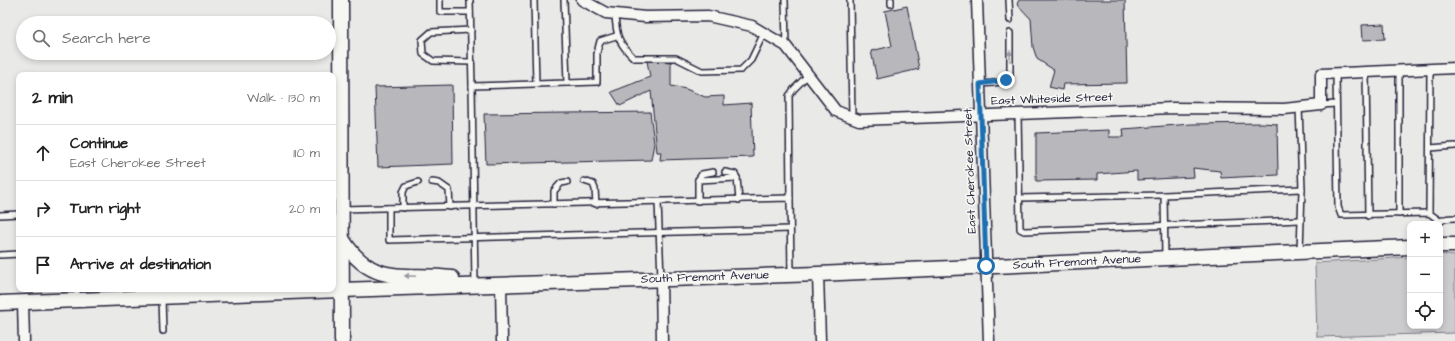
<!DOCTYPE html>
<meta charset="utf-8">
<style>
body{margin:0;font-family:"Architects Daughter",sans-serif;background:#f6f6f6;color:#222}
.controls{position:absolute;right:12px;bottom:12px;display:grid;overflow:hidden;border-radius:8px;box-shadow:0 2px 6px #0003}
.controls button{width:36px;height:36px;display:grid;place-items:center;padding:0;border:0;border-bottom:1px solid #e0e0e0;background:#fff;color:#222;font:20px sans-serif}
.stop{position:absolute;width:12px;height:12px;margin:-9px;border:3px solid #1f6fb2;border-radius:50%;background:#fff}
.stop.end{background:#1f6fb2;border-color:#fff;box-shadow:0 1px 4px #0008}
.list{margin:0;padding:0;list-style:none}
h2{display:flex;justify-content:space-between;align-items:center;height:52px;margin:0;padding:0 16px;font-size:17px}
h2 small{font-size:13px;font-weight:400;color:#767676}
.list li{display:grid;grid-template-columns:26px 1fr auto;gap:12px;align-items:center;box-sizing:border-box;height:56px;padding:0 16px;border-top:1px solid #e0e0e0}
.list b{display:block;font-size:15px;white-space:nowrap}
.list p{margin:0;font-size:13px;white-space:nowrap;color:#767676}
.list em{font-size:13px;font-style:normal;color:#767676}
.icon{flex:none;width:22px;height:22px;fill:none;stroke:currentColor;stroke-width:2;stroke-linecap:round;stroke-linejoin:round}
.map{position:relative;flex:none;width:1455px;height:341px;overflow:hidden}
.search{position:absolute;background:#fff;box-shadow:0 2px 6px #0003;left:16px;top:16px;width:320px;height:44px;display:flex;align-items:center;gap:10px;box-sizing:border-box;padding:0 14px;border-radius:22px;color:#767676;font-size:15px}
.panel{position:absolute;background:#fff;box-shadow:0 2px 6px #0003;left:16px;top:72px;width:320px;height:220px;border-radius:8px}
.map>svg:first-child{display:block}
.green{fill:#ccccce;stroke:#777784}
.building{fill:#b8b8bc;stroke:#22223b}
.lines{fill:none;stroke-linecap:round;stroke-linejoin:round}
.lane-casing{stroke:#22223b;stroke-width:8}
.street-casing{stroke:#22223b;stroke-width:13}
.secondary-casing{stroke:#22223b;stroke-width:17}
.lane{stroke:#f6f6f2;stroke-width:5}
.street{stroke:#f6f6f2;stroke-width:10}
.secondary{stroke:#f6f6f2;stroke-width:14}
.oneway{fill:#9797a0}
.route{stroke:#1f6fb2;stroke-width:5}
.labels{text-anchor:middle;dominant-baseline:central;stroke-width:3.5;stroke-linejoin:round;paint-order:stroke}
.street-label{font-size:12px;fill:#22223b;stroke:#f6f6f2}
</style>
<div class="map">
<svg width="1455" height="341" viewBox="0 0 1455 341">
<rect width="100%" height="100%" fill="#e9e9e7"/>
<filter id="ink" filterUnits="userSpaceOnUse"><feTurbulence type="fractalNoise" baseFrequency=".025" numOctaves="2"/><feDisplacementMap in="SourceGraphic" scale="8" xChannelSelector="R" yChannelSelector="G"/><feConvolveMatrix kernelMatrix="1 2 1 2 8 2 1 2 1" color-interpolation-filters="sRGB"/></filter>
<g filter="url(#ink)">
<path class="green" d="M1440,254L1455,256V333L1317,337L1315,263L1410,257V326H1440Z"/>
<g class="building">
<path d="M1019,0H1125L1127,83L1063,84L1062,90L1049,87L1054,70L1037,59L1033,47L1031,19L1017,4Z"/>
<path d="M907,6L919,69L877,79L871,51L892,46L885,11Z"/>
<path d="M1384,24L1385,39L1363,40L1362,25Z"/>
<path d="M647,61L671,62V86L686,89L705,97L724,96V105L751,103L753,157L660,160L661,152H657L651,91L620,106L611,92L650,77Z"/>
<path d="M452,85L453,164L378,167L375,87Z"/>
<path d="M650,112L654,143L651,160L486,164L484,114Z"/>
<path d="M1262,123L1277,124L1278,175L1221,178L1220,171L1193,168L1194,177L1137,180V171L1097,174V180L1036,181V133L1109,130V137H1124L1123,129L1192,124Z"/>
</g>
<g class="lines">
<g class="lane-casing">
<g id="lane">
<path d="M440,0V12H470"/>
<path d="M470,0L472,86L567,83L564,0"/>
<path d="M534,0L536,84"/>
<path d="M785,0L786,46"/>
<path d="M850,0L852,117"/>
<path d="M891,0V4"/>
<path d="M1009,0L1010,20"/>
<path d="M615,14C616,35 618,43 634,58H676L702,71L741,70L751,60L764,33"/>
<path d="M471,30L431,32L422,40L423,54L433,61L471,62"/>
<path d="M1399,71V214"/>
<path d="M1366,72L1368,216"/>
<path d="M1336,73L1338,207L1341,215L1429,213L1440,221"/>
<path d="M567,83L597,82V53L600,41L616,36"/>
<path d="M980,84C990,83 1003,84 1010,76V33"/>
<path d="M472,86L475,284"/>
<path d="M1321,105L1336,104"/>
<path d="M1299,107L1302,189L1300,251"/>
<path d="M1018,114L1020,229L1024,231L1300,220"/>
<path d="M1430,148L1455,146"/>
<path d="M725,172L735,174L737,178"/>
<path d="M698,180L702,174L713,172"/>
<path d="M584,181L593,184L595,189L596,204"/>
<path d="M432,182L439,183L449,190L450,207"/>
<path d="M1164,195L1165,257"/>
<path d="M790,198L789,96L794,89L807,76"/>
<path d="M1019,198L1164,195L1302,189"/>
<path d="M698,201V180L737,178L739,200"/>
<path d="M658,202L661,278"/>
<path d="M554,204V191L561,183L567,182"/>
<path d="M389,208V240L790,229"/>
<path d="M403,208V192L406,186L418,182"/>
<path d="M342,209L790,198L791,275"/>
<path d="M1429,213L1430,69"/>
<path d="M0,215L19,214"/>
<path d="M1439,224C1442,218 1449,218 1455,218"/>
<path d="M0,255L19,254"/>
<path d="M77,289V299"/>
<path d="M162,298L163,331"/>
</g>
</g>
<g class="street-casing">
<g id="street">
<path d="M582,0L606,13L645,17L708,16L752,26L786,46L836,111L859,120L1173,108L1284,109L1321,105V74L1455,68"/>
<path d="M977,0L989,341"/>
<path d="M818,274L820,341"/>
<path d="M661,279L662,341"/>
<path d="M501,284L502,341"/>
<path d="M23,302L24,341"/>
</g>
</g>
<g class="secondary-casing">
<g id="secondary">
<path d="M341,0L342,341"/>
<path d="M341,237C371,288 403,272 452,278"/>
<path d="M1440,245H1455"/>
<path d="M0,303L341,290L818,274L1410,247"/>
</g>
</g>
<use href="#lane" class="lane"/>
<use href="#street" class="street"/>
<use href="#secondary" class="secondary"/>
</g>
<defs><path id="oneway-solid" d="M-6-.8H1V-3.2L6.5 0L1 3.2V.8H-6Z"/></defs>
<g class="oneway">
<use href="#oneway-solid" transform="translate(1010 56) rotate(-91)"/>
<use href="#oneway-solid" transform="translate(410 276) rotate(-178)"/>
</g>
</g>
<g class="lines" filter="url(#ink)">
<path class="route" d="M986,266L980,84L1006,80"/>
</g>
<g class="labels">
<g class="street-label">
<text transform="translate(1052 99) rotate(-2)">East Whiteside Street</text>
<text transform="translate(970 171) rotate(-92)">East Cherokee Street</text>
<text transform="translate(1077 262) rotate(-3)">South Fremont Avenue</text>
<text transform="translate(705 277) rotate(-2)">South Fremont Avenue</text>
</g>
</g>
</svg>
<div class="controls">
<button>+</button>
<button>−</button>
<button><svg class="icon" aria-label="locate" viewBox="0 0 24 24"><circle cx="12" cy="12" r="6"/><path d="M12 2v4M12 18v4M2 12h4M18 12h4"/></svg></button>
</div>
<div class="stop" style="left:986px;top:266px"></div>
<div class="stop end" style="left:1006px;top:80px"></div>
<div class="search"><svg class="icon" aria-label="search" viewBox="0 0 24 24"><circle cx="10" cy="10" r="6"/><path d="M15 15l6 6"/></svg>Search here</div>
<section class="panel">
<h2>2 min<small>Walk · 130 m</small></h2>
<ul class="list">
<li><svg class="icon" aria-label="ahead" viewBox="0 0 24 24"><path d="M12 20V5M6 11l6-6 6 6"/></svg><div><b>Continue</b><p>East Cherokee Street</p></div><em>110 m</em></li>
<li><svg class="icon" aria-label="right" viewBox="0 0 24 24"><path d="M7 20v-9h11M14 6l5 5-5 5"/></svg><div><b>Turn right</b></div><em>20 m</em></li>
<li><svg class="icon" aria-label="arrive" viewBox="0 0 24 24"><path d="M6 21V4h12l-3 4 3 4H6"/></svg><div><b>Arrive at destination</b></div></li>
</ul>
</section>
</div>
